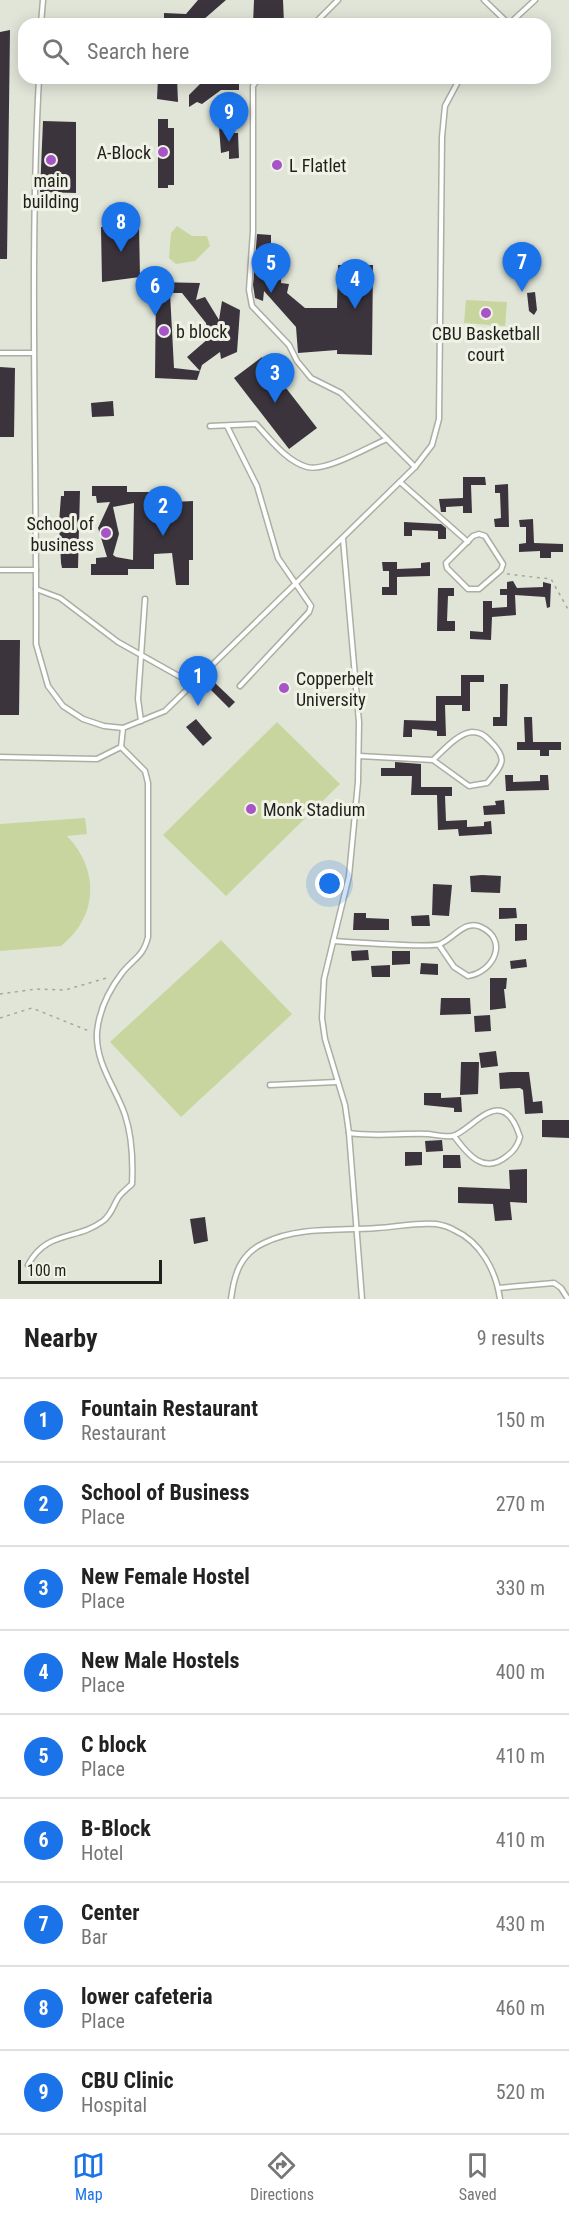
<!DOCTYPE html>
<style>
body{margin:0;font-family:"Roboto Condensed",sans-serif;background:#f6f6f6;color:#222}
.scale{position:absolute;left:18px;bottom:15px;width:144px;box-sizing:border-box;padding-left:6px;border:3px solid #1f201c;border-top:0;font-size:16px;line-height:21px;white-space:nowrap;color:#1f201c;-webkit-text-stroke:4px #eff2e5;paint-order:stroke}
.you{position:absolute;left:330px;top:884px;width:21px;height:21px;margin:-15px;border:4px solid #fff;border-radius:50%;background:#1a73e8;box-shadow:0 0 0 9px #1a73e833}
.badge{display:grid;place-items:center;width:39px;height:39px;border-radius:50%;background:#1a73e8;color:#fff;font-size:20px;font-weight:700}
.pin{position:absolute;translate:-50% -50px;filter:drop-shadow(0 2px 3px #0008)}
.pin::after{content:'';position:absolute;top:32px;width:21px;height:18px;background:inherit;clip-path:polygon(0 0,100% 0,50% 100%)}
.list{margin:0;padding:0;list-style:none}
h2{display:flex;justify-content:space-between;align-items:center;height:78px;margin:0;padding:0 24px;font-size:26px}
h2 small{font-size:20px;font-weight:400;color:#767676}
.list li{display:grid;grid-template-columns:39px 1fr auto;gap:18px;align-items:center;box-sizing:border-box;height:84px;padding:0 24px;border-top:2px solid #e0e0e0}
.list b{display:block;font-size:22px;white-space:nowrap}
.list p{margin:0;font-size:20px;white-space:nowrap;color:#767676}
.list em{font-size:20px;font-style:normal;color:#767676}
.icon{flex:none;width:33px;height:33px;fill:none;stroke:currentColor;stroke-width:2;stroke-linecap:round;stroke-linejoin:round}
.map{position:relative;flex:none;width:569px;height:1299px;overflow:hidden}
.search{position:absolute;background:#fff;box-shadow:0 3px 15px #0003;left:18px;right:18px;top:18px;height:66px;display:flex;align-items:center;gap:15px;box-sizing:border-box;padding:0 21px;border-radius:18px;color:#767676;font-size:22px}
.sheet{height:834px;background:#fff}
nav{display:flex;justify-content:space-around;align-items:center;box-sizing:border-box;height:84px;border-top:2px solid #e0e0e0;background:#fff;font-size:16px;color:#767676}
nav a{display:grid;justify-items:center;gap:3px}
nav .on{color:#1a73e8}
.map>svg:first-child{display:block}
.green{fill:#c8d59e}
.building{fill:#3b343d;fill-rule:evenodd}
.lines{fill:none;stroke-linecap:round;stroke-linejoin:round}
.service-casing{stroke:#abaea2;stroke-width:7}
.path{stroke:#a5a89e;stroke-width:1.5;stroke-dasharray:3 4.5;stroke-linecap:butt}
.service{stroke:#fff;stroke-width:4}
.poi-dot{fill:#a755c6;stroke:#eff2e5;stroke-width:2}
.labels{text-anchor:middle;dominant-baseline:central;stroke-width:6;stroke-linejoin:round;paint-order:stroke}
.poi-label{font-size:18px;fill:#1f201c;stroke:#eff2e5;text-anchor:start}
</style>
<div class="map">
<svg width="569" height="1299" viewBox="0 0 569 1299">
<rect width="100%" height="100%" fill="#e1e5d8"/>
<g class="green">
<path d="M177,226L192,236H207L210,246L195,261L176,264L169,258L171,233Z"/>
<path d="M466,300L507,302L505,326L464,323Z"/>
<path d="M277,722L340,784L226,896L163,835Z"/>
<path d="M85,818L87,834L67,836C100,870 98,917 61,946L0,951V824Z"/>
<path d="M221,940L292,1014L181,1117L110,1042Z"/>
</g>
<g class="building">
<path d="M198,0H226L203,20L202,24H164V13L186,14Z"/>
<path d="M254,0H283L284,24H253Z"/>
<path d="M10,30L7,259H0V32Z"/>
<path d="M158,78H177L178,102L157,99Z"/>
<path d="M206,78H239V90H221L202,104L197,102L189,107V95Z"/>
<path d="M158,119H168V128H174V185H168V188H158Z"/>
<path d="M43,121L76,122V193L40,192Z"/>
<path d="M229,124L232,133H238L239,158L229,159V151L221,153L219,127Z"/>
<path d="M139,225L140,277L102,282L101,227Z"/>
<path d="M257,234L271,235V251H282L281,283L289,284L287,293L305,308H337L338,265H373L372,355L337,354V350L298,353L296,327L264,291L263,301L255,298L253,285Z"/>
<path d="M156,282L200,283L196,300L205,297L219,320L222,301L240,310L237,352L221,359L220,352L202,365L200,371L187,357L209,338L206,323L182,293H170L174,368L200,371L197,380L155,378Z"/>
<path d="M535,292L537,310L534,315L529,311L527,293Z"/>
<path d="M262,357L317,428L289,449L234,378Z"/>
<path d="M0,367L15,368L14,437H0Z"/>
<path d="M113,401L114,416L92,417L91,403Z"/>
<path d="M463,477H485L486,485H471L472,513H463V506L446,507V512H441L439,499L463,498Z"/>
<path d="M508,484L509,527H495L494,519L501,518L500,493H495V485Z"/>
<path d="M92,486H127V492H153V508H172L173,502L193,501V560H189V585H176L172,553L154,554V569H128V575H91V564H96V558L107,557L98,528L110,502L97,503L96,496H92ZM134,503L133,560L116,557L113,555L119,534L113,507Z"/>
<path d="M64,491H80L78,568H62L61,563L59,523L61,496H64Z"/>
<path d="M533,519L534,543L563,544V552H551V558H540V551L519,552V544L526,543V527H520L519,520Z"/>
<path d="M404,522L441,524L446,528V539H438V531L412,530V536H404Z"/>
<path d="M382,562H397V569L421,568V563L430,562V576L397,577V595H382V587H389V571H383Z"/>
<path d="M513,581L517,588L543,587V582L551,584L550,607L547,608L545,597L515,595L516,615L492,617L491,640L470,639V631L483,632V601H492V608L507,607V595H500V589H507V582Z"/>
<path d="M438,588H454V596H448L447,621H455V631H437Z"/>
<path d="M0,640H20L19,715H0Z"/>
<path d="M461,675H484V682H470V711H462V705H445L446,736H437V731L412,729V737H403L404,720L436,721V696H461Z"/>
<path d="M214,682L235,702L229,708L209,688Z"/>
<path d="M500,684H508L507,726H493V717H500Z"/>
<path d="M524,717H532L533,742H561V750H549V756H540V750H517V742H525Z"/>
<path d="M196,719L212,738L203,746L186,727Z"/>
<path d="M395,762L421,764V787H452V796H445L446,821L467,820V827L484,826V822L491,821L492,834L459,836L458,829L438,830L437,795H411L412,776H381V768H395Z"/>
<path d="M505,775H513V782L540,781V775H548L549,790L506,791Z"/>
<path d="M504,800L505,814L484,815L483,806L496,805L495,801Z"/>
<path d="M482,875L501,876L500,893L471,892L470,876Z"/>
<path d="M433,884L452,885L449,916L432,915Z"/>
<path d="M499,908H516L517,918L499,919Z"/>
<path d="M354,913H366V918L389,919V930H353Z"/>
<path d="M429,915L430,926H412L411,916Z"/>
<path d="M515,924H527V940L515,941Z"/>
<path d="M368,950L369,960L352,961L351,951Z"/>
<path d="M392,951H410V964L392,965Z"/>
<path d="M526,959L527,967L511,969L510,961Z"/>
<path d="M421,963L438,964V975L420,974Z"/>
<path d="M390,965V977H372L371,966Z"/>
<path d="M490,978H507L506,989H504L506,1008L490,1010Z"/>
<path d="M441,998H470L471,1014L440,1015Z"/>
<path d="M490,1015L491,1031L475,1032L474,1016Z"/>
<path d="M496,1051L498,1066L481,1068L479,1053Z"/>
<path d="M461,1062H479L478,1094L460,1095Z"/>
<path d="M511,1072H529L533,1102L542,1101L543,1113L525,1114L523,1090L520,1088L500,1089L499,1073Z"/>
<path d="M424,1093H441V1098L461,1097L462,1112H454V1108L424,1105Z"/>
<path d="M542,1120H569V1138L542,1137Z"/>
<path d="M442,1140L443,1151L426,1152L425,1141Z"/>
<path d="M405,1152H422V1165L405,1166Z"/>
<path d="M443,1155H460L461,1168H443Z"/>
<path d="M527,1169V1203L510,1202L512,1220L495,1221L493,1204L458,1203V1187L510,1189L509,1170Z"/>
<path d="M205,1217L208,1241L194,1244L190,1219Z"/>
</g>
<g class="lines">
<g class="service-casing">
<g id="service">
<path d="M484,0L509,24"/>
<path d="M41,24L43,0"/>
<path d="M314,24L338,0"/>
<path d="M509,24L535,0"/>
<path d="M39,78C29,267 37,455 36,644L48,686L63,706L83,719L104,726L123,728L165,711L415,467L432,445L439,419L442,137L445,106L460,78"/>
<path d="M259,78L253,86V231L249,290L252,306L289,345L297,361L311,378L341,393L415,467"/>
<path d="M0,353H32"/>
<path d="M210,426L256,424C270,439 286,461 307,467C326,472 368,447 387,439"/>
<path d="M227,426L257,486L278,558L311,606L309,612L240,686"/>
<path d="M400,482L468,542"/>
<path d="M479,534L485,536L503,564L501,570L479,589H468L447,568L446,563L473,536Z"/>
<path d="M343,539L359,722L358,782L349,876L324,979L322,1018L325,1039L345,1105L349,1133C375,1137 402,1133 428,1134C436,1135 444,1137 452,1136C470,1134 502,1079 520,1137C518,1145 514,1151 507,1156C484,1175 468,1155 454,1136"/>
<path d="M0,570H36"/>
<path d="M36,589L60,598L118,642L193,684"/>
<path d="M141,721L138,699L145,599"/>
<path d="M359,756L433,760L469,786L487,783C503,764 509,759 489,740C484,735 480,732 472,732C458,733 443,751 433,760"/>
<path d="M0,757L97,759L121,747L123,728"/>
<path d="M333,941C348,942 431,948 440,944C453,939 465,919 481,927C509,940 494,972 468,976L454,967L439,945"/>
<path d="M270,1085L337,1082"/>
<path d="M349,1133L362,1299"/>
<path d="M28,1265C46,1230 76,1241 103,1221C112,1214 113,1206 118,1198C121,1193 128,1188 132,1184C133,1163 132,1136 125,1115C116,1088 95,1063 97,1032C99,1011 109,990 122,973C134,958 143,957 148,937V783L145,771L121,747"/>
<path d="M498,1288L554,1283L561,1288L568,1299"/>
<path d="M231,1299C234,1275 240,1254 264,1243C298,1226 340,1231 377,1228C396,1227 418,1222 436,1224C442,1225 449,1227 454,1230C481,1242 496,1271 500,1299"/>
</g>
</g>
<g class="path">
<path d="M507,574L551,579L569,611"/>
<path d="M0,994L36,989L65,990L110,977"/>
<path d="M0,1018L32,1008L89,1031"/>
</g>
<use href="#service" class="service"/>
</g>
<g class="poi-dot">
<circle cx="163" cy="152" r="6"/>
<circle cx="51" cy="160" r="6"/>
<circle cx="277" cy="165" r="6"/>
<circle cx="486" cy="313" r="6"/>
<circle cx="164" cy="331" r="6"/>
<circle cx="106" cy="533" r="6"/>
<circle cx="284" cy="688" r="6"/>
<circle cx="251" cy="809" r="6"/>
</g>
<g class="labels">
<g class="poi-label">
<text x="151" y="152" text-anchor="end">A-Block</text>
<text x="289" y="165">L Flatlet</text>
<text x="51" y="180" text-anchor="middle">main<tspan x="51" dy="21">building</tspan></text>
<text x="176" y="331">b block</text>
<text x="486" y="333" text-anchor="middle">CBU Basketball<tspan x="486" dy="21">court</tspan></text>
<text x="94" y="523" text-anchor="end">School of<tspan x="94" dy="21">business</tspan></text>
<text x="296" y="678">Copperbelt<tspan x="296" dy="21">University</tspan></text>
<text x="263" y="809">Monk Stadium</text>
</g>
</g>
</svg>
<div class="scale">100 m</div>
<div class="you"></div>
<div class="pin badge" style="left:198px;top:706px">1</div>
<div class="pin badge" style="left:163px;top:536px">2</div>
<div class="pin badge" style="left:275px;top:403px">3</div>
<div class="pin badge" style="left:355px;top:309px">4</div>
<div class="pin badge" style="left:271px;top:293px">5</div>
<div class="pin badge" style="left:155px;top:316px">6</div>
<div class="pin badge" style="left:522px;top:292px">7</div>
<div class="pin badge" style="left:121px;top:252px">8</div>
<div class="pin badge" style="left:229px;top:142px">9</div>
<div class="search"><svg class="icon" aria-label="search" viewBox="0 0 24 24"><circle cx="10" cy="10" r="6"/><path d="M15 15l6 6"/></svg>Search here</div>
</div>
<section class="sheet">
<h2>Nearby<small>9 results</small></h2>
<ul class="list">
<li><span class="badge">1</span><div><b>Fountain Restaurant</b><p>Restaurant</p></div><em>150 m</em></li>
<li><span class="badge">2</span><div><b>School of Business</b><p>Place</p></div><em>270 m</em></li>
<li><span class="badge">3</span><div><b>New Female Hostel</b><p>Place</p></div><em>330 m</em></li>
<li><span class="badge">4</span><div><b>New Male Hostels</b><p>Place</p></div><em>400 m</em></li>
<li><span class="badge">5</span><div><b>C block</b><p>Place</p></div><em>410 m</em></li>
<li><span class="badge">6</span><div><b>B-Block</b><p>Hotel</p></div><em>410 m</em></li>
<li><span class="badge">7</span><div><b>Center</b><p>Bar</p></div><em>430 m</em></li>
<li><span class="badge">8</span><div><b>lower cafeteria</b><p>Place</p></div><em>460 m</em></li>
<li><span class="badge">9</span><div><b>CBU Clinic</b><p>Hospital</p></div><em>520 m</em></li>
</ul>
</section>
<nav>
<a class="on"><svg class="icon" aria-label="map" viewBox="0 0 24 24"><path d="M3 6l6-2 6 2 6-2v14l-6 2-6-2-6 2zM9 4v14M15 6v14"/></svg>Map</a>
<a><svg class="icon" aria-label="directions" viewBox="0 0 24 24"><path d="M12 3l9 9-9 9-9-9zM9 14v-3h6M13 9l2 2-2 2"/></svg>Directions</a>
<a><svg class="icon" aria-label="saved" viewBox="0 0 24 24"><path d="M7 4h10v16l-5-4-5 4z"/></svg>Saved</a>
</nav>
